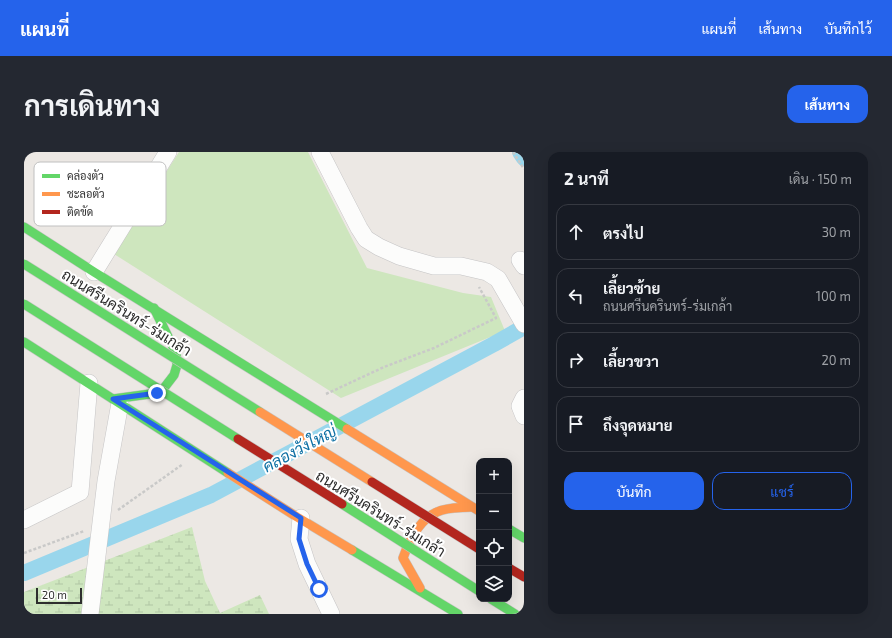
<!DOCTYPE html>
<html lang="th">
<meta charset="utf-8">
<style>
body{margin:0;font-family:"Exo 2",Sarabun,sans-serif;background:#242831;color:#f1f3f6}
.controls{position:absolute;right:12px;bottom:12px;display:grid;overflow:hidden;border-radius:8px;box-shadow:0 4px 16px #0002}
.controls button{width:36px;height:36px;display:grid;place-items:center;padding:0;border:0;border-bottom:1px solid #363941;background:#171b24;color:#f1f3f6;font:20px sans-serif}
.scale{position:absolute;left:12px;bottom:10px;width:46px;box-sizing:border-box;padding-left:4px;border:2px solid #2e2e2e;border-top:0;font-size:11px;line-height:14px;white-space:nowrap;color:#2e2e2e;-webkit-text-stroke:3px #fff;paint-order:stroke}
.stop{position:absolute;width:12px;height:12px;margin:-9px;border:3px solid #2563eb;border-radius:50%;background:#fff}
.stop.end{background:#2563eb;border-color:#fff;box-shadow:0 1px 4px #0008}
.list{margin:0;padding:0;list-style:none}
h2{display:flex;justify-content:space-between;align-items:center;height:52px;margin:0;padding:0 16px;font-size:17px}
h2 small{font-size:13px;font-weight:400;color:#9ea1a6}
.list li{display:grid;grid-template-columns:26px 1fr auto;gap:12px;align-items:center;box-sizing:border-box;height:56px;margin:0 8px 8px;padding:0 8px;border:1px solid #363941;border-radius:12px}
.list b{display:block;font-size:15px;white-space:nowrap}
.list p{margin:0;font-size:13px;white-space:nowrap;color:#9ea1a6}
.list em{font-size:13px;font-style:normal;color:#9ea1a6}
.actions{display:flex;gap:8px;padding:12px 16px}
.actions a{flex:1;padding:9px 0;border:1px solid #2563eb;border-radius:12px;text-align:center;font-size:14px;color:#2563eb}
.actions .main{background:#2563eb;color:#fff}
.icon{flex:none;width:22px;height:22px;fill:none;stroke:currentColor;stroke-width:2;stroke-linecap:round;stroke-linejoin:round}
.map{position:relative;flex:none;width:500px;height:462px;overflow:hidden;border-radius:12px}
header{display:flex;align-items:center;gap:24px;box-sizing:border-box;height:56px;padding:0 20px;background:#2563eb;color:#fff}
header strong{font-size:19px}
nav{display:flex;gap:22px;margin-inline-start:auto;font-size:14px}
.intro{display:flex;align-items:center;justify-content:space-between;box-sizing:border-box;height:96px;padding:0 24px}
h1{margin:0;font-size:28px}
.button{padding:10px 18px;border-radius:12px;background:#2563eb;color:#fff;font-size:14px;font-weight:700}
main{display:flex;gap:24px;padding:0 24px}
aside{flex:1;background:#171b24;border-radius:12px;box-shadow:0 4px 16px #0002}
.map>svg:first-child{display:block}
.grass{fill:#cee6be}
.wetland{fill:url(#wetland-marsh)}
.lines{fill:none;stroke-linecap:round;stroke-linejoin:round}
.canal{stroke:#99d6ec;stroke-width:16}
.street-casing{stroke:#c5c4c5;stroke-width:18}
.fast-casing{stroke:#c6c5c4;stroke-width:10}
.slow-casing{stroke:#c6c5c4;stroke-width:10}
.jam-casing{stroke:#c6c5c4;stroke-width:10}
.path{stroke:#c9c9c8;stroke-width:2.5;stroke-dasharray:3 2;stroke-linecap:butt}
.street{stroke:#fcfcfb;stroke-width:17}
.fast{stroke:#63d668;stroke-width:9}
.slow{stroke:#ff974d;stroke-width:9}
.jam{stroke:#b3261e;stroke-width:9}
.fast-bridge-casing{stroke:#c6c5c4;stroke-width:10;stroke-linecap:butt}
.slow-bridge-casing{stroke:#c6c5c4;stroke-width:10;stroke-linecap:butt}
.jam-bridge-casing{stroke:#c6c5c4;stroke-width:10;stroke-linecap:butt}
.fast-bridge{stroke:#63d668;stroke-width:9}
.slow-bridge{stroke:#ff974d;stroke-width:9}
.jam-bridge{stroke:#b3261e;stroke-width:9}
.route{stroke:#2563eb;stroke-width:5}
.labels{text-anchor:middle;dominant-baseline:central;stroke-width:4;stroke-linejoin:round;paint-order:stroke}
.street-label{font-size:15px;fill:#2e2e2e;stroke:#fff}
.water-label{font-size:16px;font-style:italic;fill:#0d6fa3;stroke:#fff}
.key{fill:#fff;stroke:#c0c0c0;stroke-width:1}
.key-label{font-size:11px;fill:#2e2e2e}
</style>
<header>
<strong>แผนที่</strong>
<nav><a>แผนที่</a><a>เส้นทาง</a><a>บันทึกไว้</a></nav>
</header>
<div class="intro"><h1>การเดินทาง</h1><a class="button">เส้นทาง</a></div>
<main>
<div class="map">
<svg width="500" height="462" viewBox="0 0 500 462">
<defs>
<pattern id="wetland-marsh" width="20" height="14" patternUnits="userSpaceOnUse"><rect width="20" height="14" fill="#cee6be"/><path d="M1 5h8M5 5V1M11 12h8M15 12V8" fill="none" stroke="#b1c6a4"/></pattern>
</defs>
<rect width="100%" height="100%" fill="#ece8e4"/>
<path class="grass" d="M155,0H284L343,116L439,141L467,145L481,179L317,246L90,102Z"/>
<path class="wetland" d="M168,375L181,429L196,461L236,443L245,462H0V440Z"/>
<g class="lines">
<g class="canal">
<path d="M496,0L500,6"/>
<path d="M0,421L187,343L470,192L500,175"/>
</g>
<g class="street-casing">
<g id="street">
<path d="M296,0L335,76L342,87L355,95L375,104L410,114H437L463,120L474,127L500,172"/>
<path d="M496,108L500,114"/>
<path d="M70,120L144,0"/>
<path d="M500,246L496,254L500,264"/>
<path d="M277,366L275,387L283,412L307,462"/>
<path d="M0,368L56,340L65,231"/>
<path d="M66,462L82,329L96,251"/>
</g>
</g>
<g class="fast-casing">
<g id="fast">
<path d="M0,75L70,120L323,277"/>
<path d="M0,190L204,321"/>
<path d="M89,247L133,241L140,236L150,223L153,213L152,201L130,156"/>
<path d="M485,377L500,386"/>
<path d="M328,398L434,462"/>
<path d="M467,447L491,462"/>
</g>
</g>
<g class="slow-casing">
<g id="slow">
<path d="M323,277L455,359"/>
<path d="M204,321L273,365L328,398"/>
<path d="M396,436L379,406C385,389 396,367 413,360C423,355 436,356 447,355"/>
</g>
</g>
<g class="jam-casing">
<path id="jam" d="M485,416L500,425"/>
</g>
<g class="path">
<path d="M489,0L500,17"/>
<path d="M302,242L360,215L410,196L472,166L455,135"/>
<path d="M94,358L159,312"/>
<path d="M0,401L60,379"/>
</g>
<use href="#street" class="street"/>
<use href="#fast" class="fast"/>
<use href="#slow" class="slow"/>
<use href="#jam" class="jam"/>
<g class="fast-bridge-casing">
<g id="fast-bridge">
<path d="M0,112L236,260"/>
<path d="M0,152L214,287"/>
<path d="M318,352L455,439"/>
</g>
</g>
<g class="slow-bridge-casing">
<path id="slow-bridge" d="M236,260L348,330"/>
</g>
<g class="jam-bridge-casing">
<g id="jam-bridge">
<path d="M214,287L318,352"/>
<path d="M348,330L455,397"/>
</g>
</g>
<use href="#fast-bridge" class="fast-bridge"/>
<use href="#slow-bridge" class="slow-bridge"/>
<use href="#jam-bridge" class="jam-bridge"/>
</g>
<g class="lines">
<path class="route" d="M133,241L89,247L277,366L275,387L283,412L295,437"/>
</g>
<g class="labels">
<g class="street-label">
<text transform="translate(103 160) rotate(32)">ถนนศรีนครินทร์-ร่มเกล้า</text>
<text transform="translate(357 361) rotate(32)">ถนนศรีนครินทร์-ร่มเกล้า</text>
</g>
<g class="water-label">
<text transform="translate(275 296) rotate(-28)">คลองวังใหญ่</text>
</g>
</g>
<rect x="10" y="10" width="132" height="64" rx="6" class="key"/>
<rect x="18" y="22" width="18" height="4" fill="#63d668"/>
<rect x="18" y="40" width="18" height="4" fill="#ff974d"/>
<rect x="18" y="58" width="18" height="4" fill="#b3261e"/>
<g class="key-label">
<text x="43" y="28">คล่องตัว</text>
<text x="43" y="46">ชะลอตัว</text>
<text x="43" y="64">ติดขัด</text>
</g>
</svg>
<div class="controls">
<button>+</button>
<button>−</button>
<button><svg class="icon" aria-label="locate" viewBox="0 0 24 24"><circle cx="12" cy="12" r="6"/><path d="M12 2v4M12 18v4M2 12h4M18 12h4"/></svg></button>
<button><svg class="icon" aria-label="layers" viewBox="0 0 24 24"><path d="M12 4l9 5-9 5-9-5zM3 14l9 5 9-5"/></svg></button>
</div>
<div class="scale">20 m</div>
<div class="stop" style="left:295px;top:437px"></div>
<div class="stop end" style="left:133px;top:241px"></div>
</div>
<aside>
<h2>2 นาที<small>เดิน · 150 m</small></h2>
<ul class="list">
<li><svg class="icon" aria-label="ahead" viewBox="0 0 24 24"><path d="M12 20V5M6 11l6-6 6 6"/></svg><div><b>ตรงไป</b></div><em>30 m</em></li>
<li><svg class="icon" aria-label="left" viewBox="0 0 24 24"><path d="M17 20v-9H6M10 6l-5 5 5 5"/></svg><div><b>เลี้ยวซ้าย</b><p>ถนนศรีนครินทร์-ร่มเกล้า</p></div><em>100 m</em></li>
<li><svg class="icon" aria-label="right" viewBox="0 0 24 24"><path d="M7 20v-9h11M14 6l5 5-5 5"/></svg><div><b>เลี้ยวขวา</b></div><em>20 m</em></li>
<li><svg class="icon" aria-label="arrive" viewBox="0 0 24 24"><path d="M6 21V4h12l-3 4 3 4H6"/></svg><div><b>ถึงจุดหมาย</b></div></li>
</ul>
<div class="actions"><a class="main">บันทึก</a><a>แชร์</a></div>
</aside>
</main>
